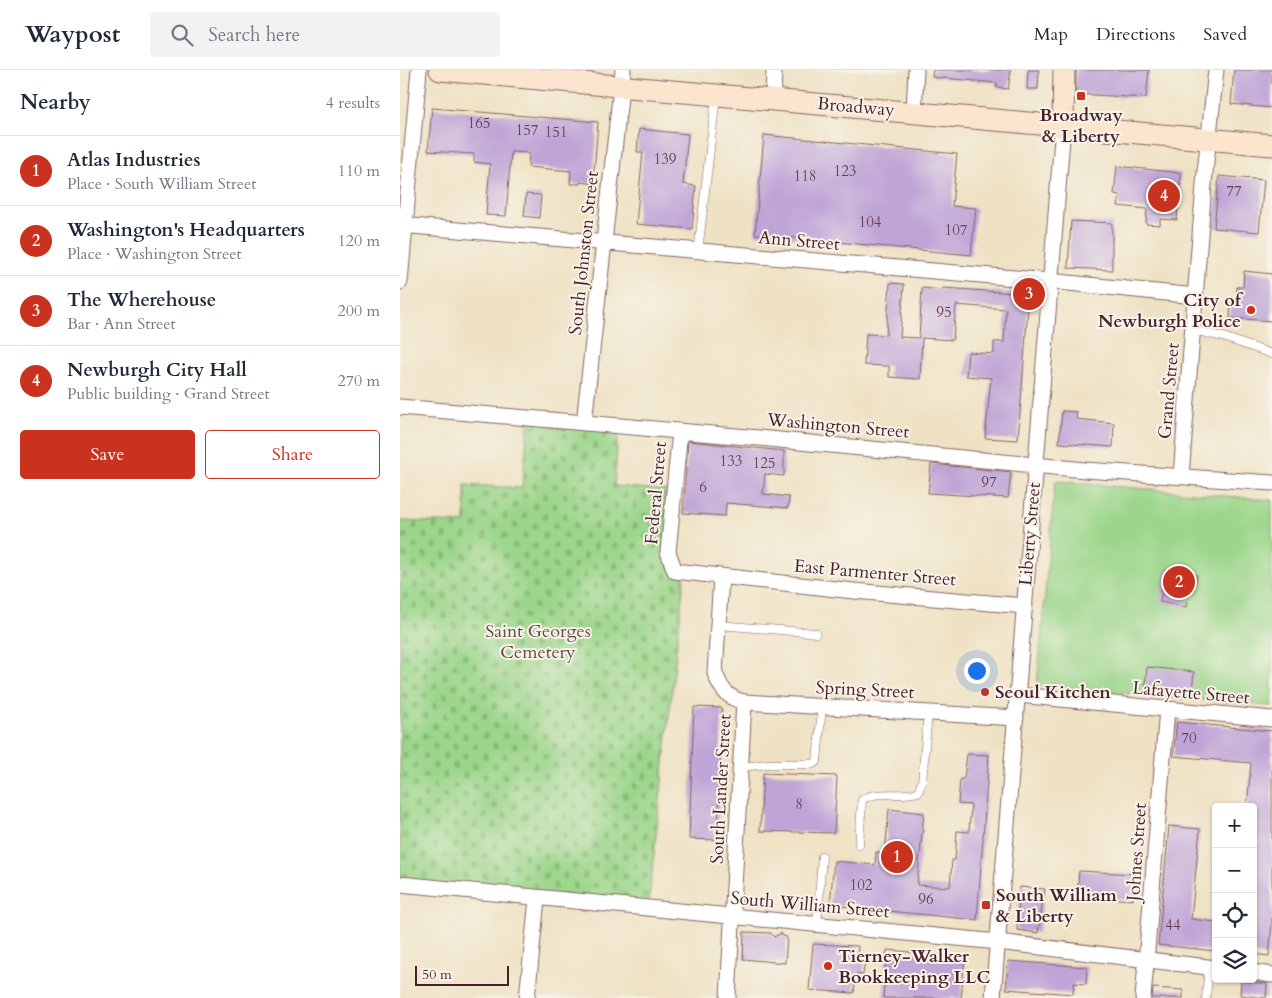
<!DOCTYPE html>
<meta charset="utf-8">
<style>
body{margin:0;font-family:Cardo,serif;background:#f2f2f3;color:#1f2937}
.controls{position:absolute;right:15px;bottom:15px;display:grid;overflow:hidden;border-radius:5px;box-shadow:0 1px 4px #0004}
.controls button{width:45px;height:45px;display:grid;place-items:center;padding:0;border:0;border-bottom:1px solid #e0e1e3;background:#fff;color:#1f2937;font:25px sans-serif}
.scale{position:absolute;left:15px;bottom:12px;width:94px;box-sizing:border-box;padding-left:5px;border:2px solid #4a1f2b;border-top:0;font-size:14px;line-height:18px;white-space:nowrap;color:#4a1f2b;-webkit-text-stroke:4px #f7f3e8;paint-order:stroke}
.you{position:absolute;left:576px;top:600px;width:18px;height:18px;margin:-12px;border:4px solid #fff;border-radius:50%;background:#1a73e8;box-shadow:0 0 0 8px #1a73e833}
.badge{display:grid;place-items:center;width:32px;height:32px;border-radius:50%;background:#c8321e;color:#fff;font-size:16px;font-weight:700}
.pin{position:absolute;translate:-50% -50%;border:2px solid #fff;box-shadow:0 1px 5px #0006}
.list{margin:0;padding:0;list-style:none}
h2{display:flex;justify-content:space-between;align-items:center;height:65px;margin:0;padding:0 20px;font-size:21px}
h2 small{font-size:16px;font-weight:400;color:#747a83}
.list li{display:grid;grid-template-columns:32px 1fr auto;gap:15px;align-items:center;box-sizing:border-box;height:70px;padding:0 20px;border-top:1px solid #e0e1e3}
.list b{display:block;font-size:19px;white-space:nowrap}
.list p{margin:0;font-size:16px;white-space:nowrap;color:#747a83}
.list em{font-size:16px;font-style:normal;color:#747a83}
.actions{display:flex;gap:10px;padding:15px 20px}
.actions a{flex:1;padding:11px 0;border:1px solid #c8321e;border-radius:5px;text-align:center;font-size:18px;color:#c8321e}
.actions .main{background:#c8321e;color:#fff}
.icon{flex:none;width:28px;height:28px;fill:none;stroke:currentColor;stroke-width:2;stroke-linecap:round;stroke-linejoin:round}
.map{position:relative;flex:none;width:872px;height:928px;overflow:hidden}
header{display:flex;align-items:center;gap:30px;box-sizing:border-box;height:70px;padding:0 25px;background:#fff;border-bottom:1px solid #e0e1e3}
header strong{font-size:24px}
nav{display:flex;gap:28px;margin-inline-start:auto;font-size:18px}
.search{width:350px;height:45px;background:#f2f2f3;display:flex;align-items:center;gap:12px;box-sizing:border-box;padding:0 18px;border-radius:5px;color:#747a83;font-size:19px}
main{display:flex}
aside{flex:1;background:#fff}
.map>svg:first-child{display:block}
.green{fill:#9bd68a;stroke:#727a5a}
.cemetery{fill:url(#cemetery-stones);stroke:#727a5a}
.building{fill:#bfa5d7}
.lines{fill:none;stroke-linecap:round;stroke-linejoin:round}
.lane-casing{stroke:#846361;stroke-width:9}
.street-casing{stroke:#846361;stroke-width:17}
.secondary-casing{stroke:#846361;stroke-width:23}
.lane{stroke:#fff;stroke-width:8}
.street{stroke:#fff;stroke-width:15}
.secondary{stroke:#fce5cf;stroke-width:21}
.poi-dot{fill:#c8321e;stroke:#f7f3e8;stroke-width:2}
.labels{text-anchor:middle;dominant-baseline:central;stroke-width:4;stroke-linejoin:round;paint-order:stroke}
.number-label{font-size:15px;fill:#674056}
.street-label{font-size:18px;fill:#4a1f2b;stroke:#f7f3e8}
.poi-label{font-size:18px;font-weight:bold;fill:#4a1f2b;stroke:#f7f3e8;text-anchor:start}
.park-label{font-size:18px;fill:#5e4d43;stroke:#f7f3e8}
</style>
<header>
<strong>Waypost</strong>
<div class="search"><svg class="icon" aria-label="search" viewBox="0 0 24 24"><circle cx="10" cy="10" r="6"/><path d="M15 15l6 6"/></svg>Search here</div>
<nav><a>Map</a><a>Directions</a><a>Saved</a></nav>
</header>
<main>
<aside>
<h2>Nearby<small>4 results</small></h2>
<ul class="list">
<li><span class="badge">1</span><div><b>Atlas Industries</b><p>Place · South William Street</p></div><em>110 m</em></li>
<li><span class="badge">2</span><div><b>Washington's Headquarters</b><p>Place · Washington Street</p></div><em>120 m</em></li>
<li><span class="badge">3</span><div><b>The Wherehouse</b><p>Bar · Ann Street</p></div><em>200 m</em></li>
<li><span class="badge">4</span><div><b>Newburgh City Hall</b><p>Public building · Grand Street</p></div><em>270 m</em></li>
</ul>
<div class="actions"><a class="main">Save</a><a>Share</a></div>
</aside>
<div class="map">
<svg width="872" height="928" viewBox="0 0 872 928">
<defs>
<pattern id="cemetery-stones" width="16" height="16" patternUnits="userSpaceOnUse" patternTransform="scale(1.25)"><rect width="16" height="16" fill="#9bd68a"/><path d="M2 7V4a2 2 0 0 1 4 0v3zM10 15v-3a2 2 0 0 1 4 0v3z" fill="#87b777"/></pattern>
</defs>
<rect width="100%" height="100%" fill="#f7f3e8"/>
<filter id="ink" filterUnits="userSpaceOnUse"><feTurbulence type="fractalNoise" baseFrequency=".02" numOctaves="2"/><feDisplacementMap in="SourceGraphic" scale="10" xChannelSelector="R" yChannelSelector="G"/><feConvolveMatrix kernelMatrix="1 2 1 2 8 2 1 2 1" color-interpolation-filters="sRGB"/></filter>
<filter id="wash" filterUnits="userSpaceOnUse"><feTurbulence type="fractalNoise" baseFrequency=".0096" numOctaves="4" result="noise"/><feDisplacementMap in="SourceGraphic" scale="20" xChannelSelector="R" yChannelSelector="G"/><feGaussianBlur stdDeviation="1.12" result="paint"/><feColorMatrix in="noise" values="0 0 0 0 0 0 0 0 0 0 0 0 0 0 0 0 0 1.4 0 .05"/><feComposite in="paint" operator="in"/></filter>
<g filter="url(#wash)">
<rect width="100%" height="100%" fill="#efe2c4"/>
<path class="green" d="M655,411L872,430V636L637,615Z"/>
<path class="cemetery" d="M129,348L219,356L214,416L272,421L268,482L285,501L248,839L0,816V451L65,453V415L122,418Z"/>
<g id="blocks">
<g class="building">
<path d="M533,0H611L608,19L596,17L597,13L532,7Z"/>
<path d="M628,0H639L638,19H627Z"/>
<path d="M676,0H749L746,28L676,24Z"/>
<path d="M834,0H872V38L831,34Z"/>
<path d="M32,38L198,52L194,102L197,103L196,114L180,112V114H170L171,101L128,97L129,83L111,82L106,146L86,145L90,94L74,92V84L28,81Z"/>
<path d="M239,59L288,64L283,114L296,116L292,159L236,154L243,82H237Z"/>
<path d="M364,65L557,84L552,136L576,138L571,185L355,164Z"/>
<path d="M717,96L781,103L777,150L760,149V155L746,154L747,139L718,136L720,125L714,124Z"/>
<path d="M819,106L864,110L859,162L814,158Z"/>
<path d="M126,124L141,125L139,148L124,146Z"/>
<path d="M671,151L712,153V200L668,198Z"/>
<path d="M844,201L872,204V251L830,248L831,232L836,233L837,217H843Z"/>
<path d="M490,213L504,214L500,267L519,268L522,218L543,220V218L629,224L618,370L585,368L591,308L566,306L568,282L594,284V272H604L606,239L556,235L553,270L522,268L520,309L489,307V296L464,295L466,264L486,265Z"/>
<path d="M662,341L677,342L676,349L714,353L713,377L659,373Z"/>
<path d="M288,371L384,381V406L365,404L363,424L389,427L388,438L326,433L325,446L283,443Z"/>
<path d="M531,394L611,402L608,428L528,423Z"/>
<path d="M765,500L797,505L794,520H789L786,537L760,532Z"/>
<path d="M747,597L794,602L792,621L745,616Z"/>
<path d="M294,637L322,638L318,770L289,769Z"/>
<path d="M777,652L872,661V854L869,886L853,884V737H847L851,693L773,686Z"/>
<path d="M567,684L589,685L577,850L430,835L434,791L475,795L476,782L485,783L489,739L524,743L517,815L550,817L552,790H555L557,761L569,762L571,735L558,734L560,709H564Z"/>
<path d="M363,703L437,706L434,763L360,761Z"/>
<path d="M769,756L800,759L791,849L816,852V881L758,875Z"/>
<path d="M679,801L734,804L733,830L677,826Z"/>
<path d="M620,817L645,819L638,863L617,860Z"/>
<path d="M344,862L371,863L374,867L381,863L383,866L387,867L385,893L343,889Z"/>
<path d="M413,874L458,876L457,888L465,889L463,905L456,904L454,923L409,920Z"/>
<path d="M487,880L565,887L561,928H483Z"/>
<path d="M608,891L687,897L686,914L674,913L673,924L606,919Z"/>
<path d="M841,911L867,914L866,928L840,925Z"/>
<path d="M753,918L783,920V928H752Z"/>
</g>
</g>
</g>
<g filter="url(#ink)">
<use href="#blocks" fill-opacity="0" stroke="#846361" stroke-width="1"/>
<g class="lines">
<g class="lane-casing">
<g id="lane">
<path d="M298,182L316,27"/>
<path d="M793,260L823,267L872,284"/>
<path d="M318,555L416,563"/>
<path d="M341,697L368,694H413L417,692L422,636"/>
<path d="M459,775L462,730C478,719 500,728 518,722L522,712L528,643"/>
<path d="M417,855L422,786"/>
<path d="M806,928L809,897"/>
</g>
</g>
<g class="street-casing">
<g id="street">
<path d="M373,30L374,0"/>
<path d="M514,43L516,0"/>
<path d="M0,155L649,211L795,226"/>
<path d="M0,212L19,0"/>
<path d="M0,337L359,368L685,400L872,413"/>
<path d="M184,353L223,0"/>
<path d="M280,361L268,482L275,501L454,521L625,536"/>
<path d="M781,406L805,102L816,0"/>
<path d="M321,507L315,603C321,620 328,628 344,632L616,648"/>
<path d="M618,625L872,649"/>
<path d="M0,814L598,872L816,898"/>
<path d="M853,902L872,905"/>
<path d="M127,928L137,829"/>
<path d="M328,928L344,632"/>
<path d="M593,928L663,56"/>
<path d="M743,928L767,639"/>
</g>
</g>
<g class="secondary-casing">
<g id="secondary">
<path d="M40,0L872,75"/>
<path d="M663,56L664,0"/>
</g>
</g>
<use href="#lane" class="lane"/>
<use href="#street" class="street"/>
<use href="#secondary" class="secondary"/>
</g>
</g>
<g class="poi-dot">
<rect x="676" y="21" width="10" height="10" rx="2.5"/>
<circle cx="851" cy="240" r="5"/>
<circle cx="585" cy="622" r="5"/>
<rect x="581" y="830" width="10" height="10" rx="2.5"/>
<circle cx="428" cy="896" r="5"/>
</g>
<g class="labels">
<g class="number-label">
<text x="79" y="53">165</text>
<text x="127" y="60">157</text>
<text x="156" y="62">151</text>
<text x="265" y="89">139</text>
<text x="445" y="101">123</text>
<text x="405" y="106">118</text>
<text x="834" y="121">77</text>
<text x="470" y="152">104</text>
<text x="556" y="160">107</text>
<text x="544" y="242">95</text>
<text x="331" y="391">133</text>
<text x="364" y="393">125</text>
<text x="589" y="412">97</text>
<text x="303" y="417">6</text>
<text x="789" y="668">70</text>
<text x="399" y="734">8</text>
<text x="461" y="815">102</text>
<text x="526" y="829">96</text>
<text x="773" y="855">44</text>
</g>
<g class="street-label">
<text transform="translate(456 37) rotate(5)">Broadway</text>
<text transform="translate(399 171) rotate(5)">Ann Street</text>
<text transform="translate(184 183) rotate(-84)">South Johnston Street</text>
<text transform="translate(769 321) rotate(-85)">Grand Street</text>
<text transform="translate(438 356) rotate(5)">Washington Street</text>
<text transform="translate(256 423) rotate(-85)">Federal Street</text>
<text transform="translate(630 464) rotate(-85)">Liberty Street</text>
<text transform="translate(475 503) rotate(5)">East Parmenter Street</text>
<text transform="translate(465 620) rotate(3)">Spring Street</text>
<text transform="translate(791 623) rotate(5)">Lafayette Street</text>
<text transform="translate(321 719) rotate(-87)">South Lander Street</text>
<text transform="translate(737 782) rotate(-86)">Johnes Street</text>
<text transform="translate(410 835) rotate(5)">South William Street</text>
</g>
<g class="poi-label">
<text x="681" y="45" text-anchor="middle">Broadway<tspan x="681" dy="21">&amp; Liberty</tspan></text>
<text x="841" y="230" text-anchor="end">City of<tspan x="841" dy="21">Newburgh Police</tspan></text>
<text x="595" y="622">Seoul Kitchen</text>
<text x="596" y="825">South William<tspan x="596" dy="21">&amp; Liberty</tspan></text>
<text x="438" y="886">Tierney-Walker<tspan x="438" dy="21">Bookkeeping LLC</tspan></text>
</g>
<g class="park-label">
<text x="138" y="561">Saint Georges<tspan x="138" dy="21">Cemetery</tspan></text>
</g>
</g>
</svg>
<div class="controls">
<button>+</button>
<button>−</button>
<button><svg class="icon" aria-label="locate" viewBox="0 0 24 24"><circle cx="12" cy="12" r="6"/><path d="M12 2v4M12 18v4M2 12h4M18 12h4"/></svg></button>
<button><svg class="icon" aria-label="layers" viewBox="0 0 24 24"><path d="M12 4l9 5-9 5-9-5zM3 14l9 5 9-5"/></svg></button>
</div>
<div class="scale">50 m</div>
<div class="you"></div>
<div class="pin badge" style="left:497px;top:787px">1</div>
<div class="pin badge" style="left:779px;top:512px">2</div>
<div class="pin badge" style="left:629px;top:224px">3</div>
<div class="pin badge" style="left:764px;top:126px">4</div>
</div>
</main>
